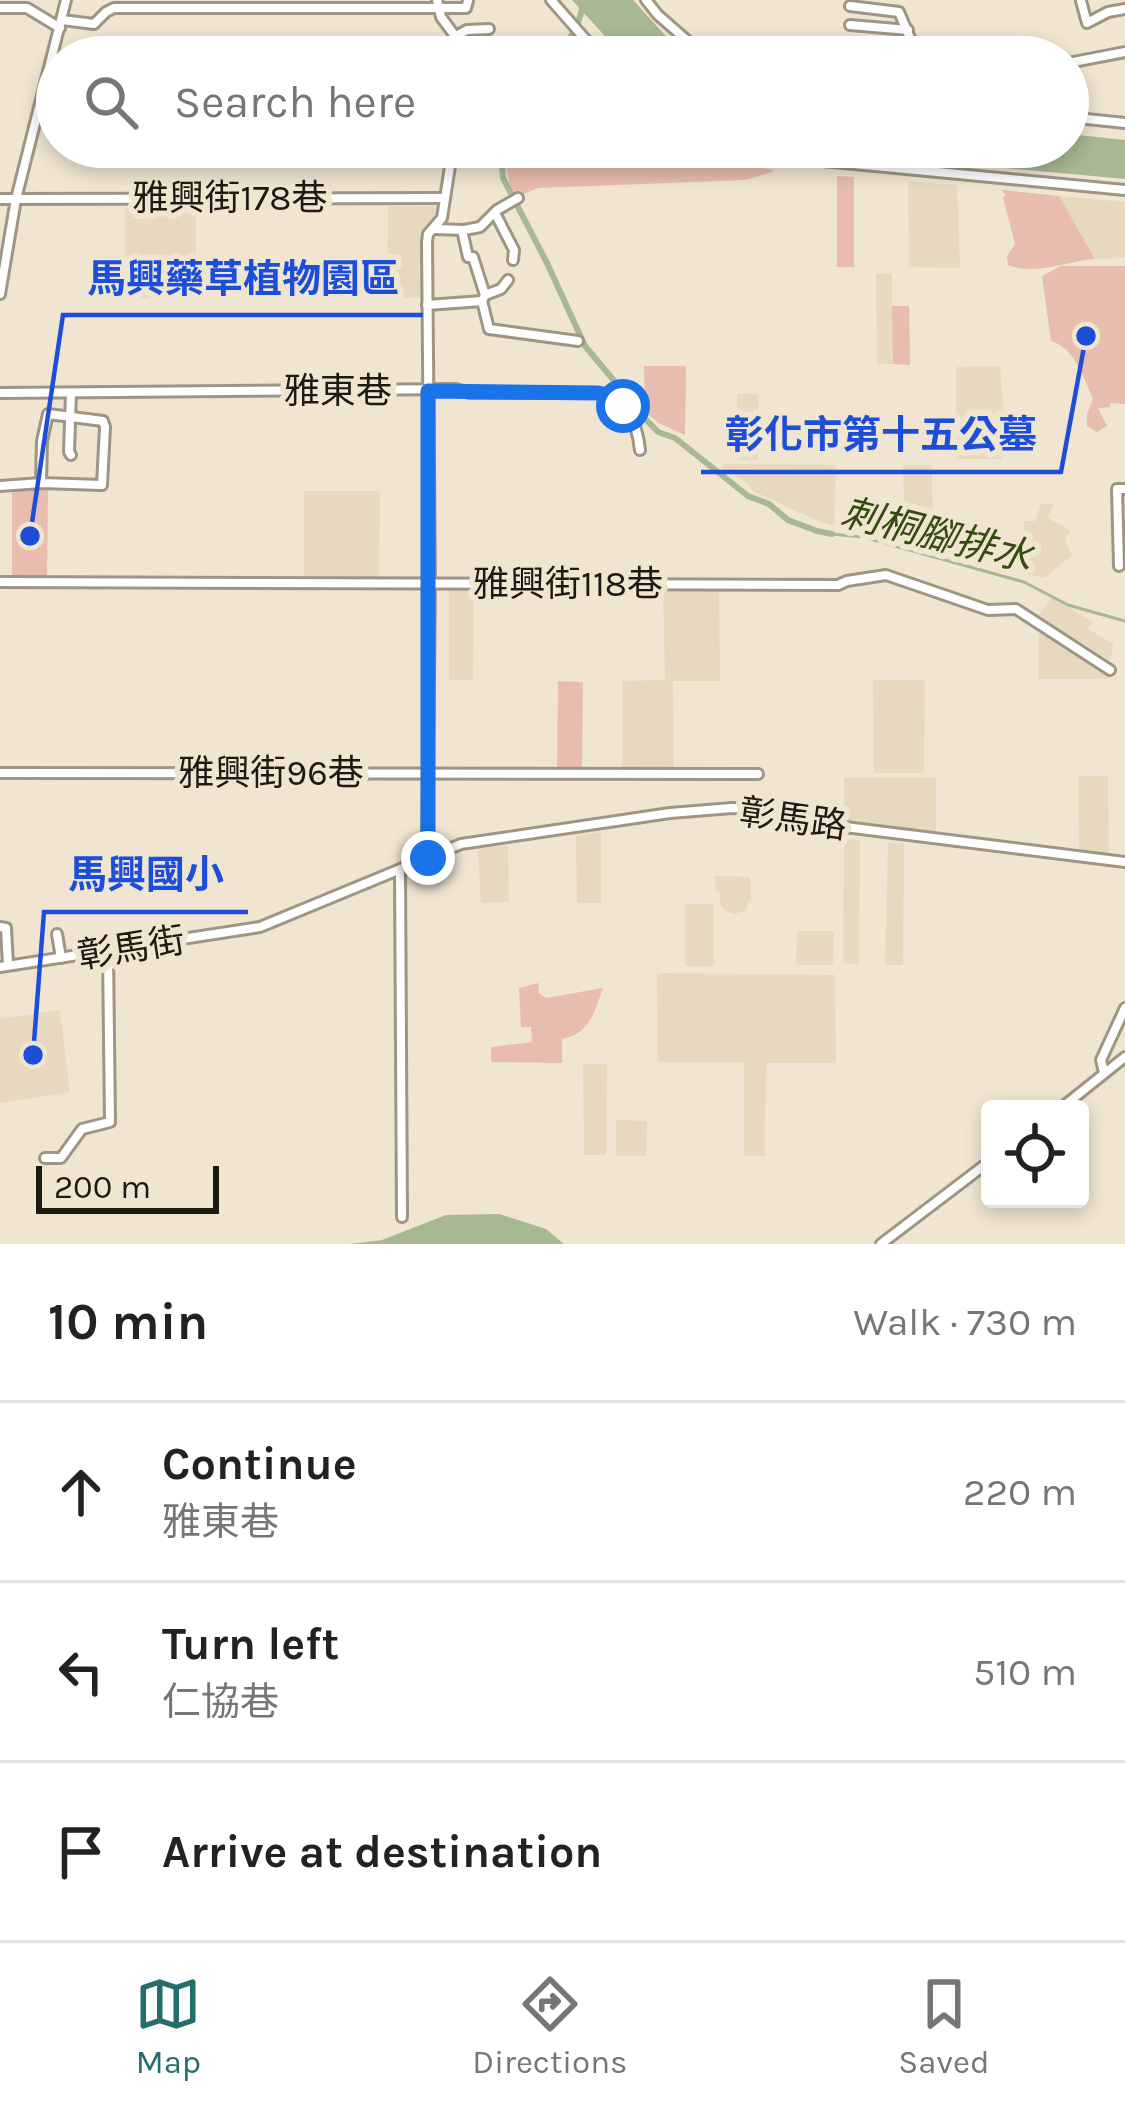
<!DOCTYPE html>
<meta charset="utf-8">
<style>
body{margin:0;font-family:Karla,"Noto Sans TC",sans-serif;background:#f6f6f6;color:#222}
.controls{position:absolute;right:36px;bottom:36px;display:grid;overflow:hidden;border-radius:12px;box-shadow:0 6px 18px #0003}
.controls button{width:108px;height:108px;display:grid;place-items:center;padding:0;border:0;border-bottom:3px solid #e0e0e0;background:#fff;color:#222;font:60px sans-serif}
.scale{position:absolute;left:36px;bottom:30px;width:183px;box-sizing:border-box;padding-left:12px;border:6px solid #1d1a13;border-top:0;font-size:33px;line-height:42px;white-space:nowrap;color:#1d1a13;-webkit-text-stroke:9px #efe5d1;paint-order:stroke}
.stop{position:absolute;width:36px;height:36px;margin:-27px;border:9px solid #1a73e8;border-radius:50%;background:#fff}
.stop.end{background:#1a73e8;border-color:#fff;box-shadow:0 3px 12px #0008}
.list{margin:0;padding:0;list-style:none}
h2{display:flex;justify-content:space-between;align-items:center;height:156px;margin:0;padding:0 48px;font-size:51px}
h2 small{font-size:39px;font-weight:400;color:#767676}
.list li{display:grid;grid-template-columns:78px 1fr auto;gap:36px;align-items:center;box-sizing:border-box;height:180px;padding:0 48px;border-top:3px solid #e0e0e0}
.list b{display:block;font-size:45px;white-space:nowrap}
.list p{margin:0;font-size:39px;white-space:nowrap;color:#767676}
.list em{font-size:39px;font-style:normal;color:#767676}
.icon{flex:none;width:66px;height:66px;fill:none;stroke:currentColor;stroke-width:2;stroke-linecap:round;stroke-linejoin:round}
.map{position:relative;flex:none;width:1125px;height:1244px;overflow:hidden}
.search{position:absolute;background:#fff;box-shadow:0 6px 18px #0003;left:36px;right:36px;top:36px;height:132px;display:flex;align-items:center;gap:30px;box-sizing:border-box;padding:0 42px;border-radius:66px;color:#767676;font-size:45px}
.sheet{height:696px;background:#fff}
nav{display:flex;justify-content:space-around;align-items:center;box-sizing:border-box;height:168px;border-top:3px solid #e0e0e0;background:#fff;font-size:33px;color:#767676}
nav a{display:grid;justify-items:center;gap:6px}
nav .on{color:#236e6d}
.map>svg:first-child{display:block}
.built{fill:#e7d9bf}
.green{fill:#e8bcae}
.water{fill:#a7b893}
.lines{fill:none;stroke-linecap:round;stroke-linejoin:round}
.stream{stroke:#a7b893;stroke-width:3}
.canal{stroke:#a7b893;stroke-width:6}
.minor-casing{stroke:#9e9583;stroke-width:14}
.minor{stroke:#fff;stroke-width:8}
.route{stroke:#1a73e8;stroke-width:15}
.labels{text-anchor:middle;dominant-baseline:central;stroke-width:12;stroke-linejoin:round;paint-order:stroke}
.street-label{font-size:36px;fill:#1d1a13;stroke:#efe5d1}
.water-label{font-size:39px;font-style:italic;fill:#354a10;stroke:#efe5d1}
.leader{fill:none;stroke:#1d4ed8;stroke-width:4.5}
.callout-dot{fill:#1d4ed8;stroke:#efe5d1;stroke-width:4.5}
.callout-label{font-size:39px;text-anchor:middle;font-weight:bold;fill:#1d4ed8;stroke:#efe5d1;stroke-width:12;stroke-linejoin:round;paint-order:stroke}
</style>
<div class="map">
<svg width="1125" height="1244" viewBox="0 0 1125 1244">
<rect width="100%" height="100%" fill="#efe5d1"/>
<g class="built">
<path d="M908,181L957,185L960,268L909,267Z"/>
<path d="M1059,196L1125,202V258L1095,259Z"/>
<path d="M196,206V298H125V207Z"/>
<path d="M388,206H443V218L428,239V298L387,297Z"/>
<path d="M892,273L893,364H877L876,274Z"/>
<path d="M1000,366L1004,416L1012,418L1002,459H956V367Z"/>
<path d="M737,394H758V460H738Z"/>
<path d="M724,464L836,465L834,526L820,522L753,491L746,482L721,468Z"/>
<path d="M903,465H932L933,547L909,540L906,516L916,509V504L904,502Z"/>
<path d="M304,491H380L379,582L304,583Z"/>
<path d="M1041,504H1054L1048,518L1071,531L1065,539L1072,555L1044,578L1028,574L1024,569V521H1036Z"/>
<path d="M449,588H474L473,680H449Z"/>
<path d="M663,588H719L720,681H673L674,774L622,773V681L665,680Z"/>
<path d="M1052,598L1093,622L1088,629L1113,644L1111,661L1038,615Z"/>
<path d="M1039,623L1110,671V679H1038Z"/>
<path d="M873,680H925L924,773H874Z"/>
<path d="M1078,776H1108L1109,859L1079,856Z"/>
<path d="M844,778H936V840L844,827Z"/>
<path d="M601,832V903H577L576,836Z"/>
<path d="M844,839L860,840L859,964L843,963Z"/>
<path d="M888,843H904L903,965H885Z"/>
<path d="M508,845L509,902L481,903L478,852L479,849Z"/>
<path d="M715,876L750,877L751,901H748L746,911L734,914L725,911L720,904V893L715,890Z"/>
<rect x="685" y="904" width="29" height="62"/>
<path d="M797,931H834L833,965H796Z"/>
<path d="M657,973L835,975L836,1063H766L765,1156H744V1062H658Z"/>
<path d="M60,1010L70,1092L0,1103V1019Z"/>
<path d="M583,1064H607L606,1155H584Z"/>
<path d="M616,1120L647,1121L646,1156H616Z"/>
</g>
<g class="green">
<path d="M706,152L775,171L746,180L538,188L512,199L505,160L578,163Z"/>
<path d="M837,176L854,177V267H837Z"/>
<path d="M1002,190L1059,196L1095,259C1065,261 1037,276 1008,265L1007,256L1015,244L1003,197L1006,196Z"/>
<path d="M1061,266H1125V404L1110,403V407L1098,408L1107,426L1097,432L1087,426V414L1093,399C1084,378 1075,348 1051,341L1042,276Z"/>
<path d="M892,306H909L910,365L893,364Z"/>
<path d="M644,366H686L685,435L659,423L645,412Z"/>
<path d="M35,485L48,491L47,580H12V493Z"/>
<path d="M558,681L583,682L582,773H557Z"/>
<path d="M538,983L539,993L546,998L603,988C594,1013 590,1033 562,1039V1063L491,1062V1047L532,1042L531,1027H521L519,988Z"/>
</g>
<g class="water">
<path d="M572,0H633L685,57H624Z"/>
<path d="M1068,134L1125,140V179L777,147H1068Z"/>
<path d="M499,1214L546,1229L564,1244H350L382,1240L446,1215Z"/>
</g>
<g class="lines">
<path class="stream" d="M832,534L863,537L1024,582L1068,605L1125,621"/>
<g class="canal">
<path d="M556,57L576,29L585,0"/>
<path d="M501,147L503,178L547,263L585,346L621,389L629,402L658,432L675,438L748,496L769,504L788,520L817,531L832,534"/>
</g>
<g class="minor-casing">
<g id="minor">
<path d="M437,0L441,17L461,44L456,57"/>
<path d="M551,0L601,57"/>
<path d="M646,0L658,15L706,57"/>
<path d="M1081,1L1087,23L1108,12L1125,9"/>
<path d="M850,6L899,12L918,57"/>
<path d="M0,8H27L60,28"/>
<path d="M62,20L94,24L106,12L114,8H466L468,1"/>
<path d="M850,25L908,30"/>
<path d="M456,36L467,30L489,29"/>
<path d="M1068,63L1125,52"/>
<path d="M1068,117L1125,123"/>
<path d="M726,147L770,156L1125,190"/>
<path d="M0,199L444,198"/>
<path d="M495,213L514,250L513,260"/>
<path d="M434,229L464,230L480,227L497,210L518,198"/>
<path d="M462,230L468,257H473L485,295L482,301"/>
<path d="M0,294L16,199L66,0"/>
<path d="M485,295L501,289L508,280"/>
<path d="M427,305L482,301L489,329L578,341"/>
<path d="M0,393L456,389L470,393H598C627,399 637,422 640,450"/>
<path d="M71,393L69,452L71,455"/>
<path d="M0,486L41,483L102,485L105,427L103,421L48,414L42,441L41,483"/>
<path d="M1119,566L1117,489H1125"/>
<path d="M0,582L838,585L847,581L886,575L988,610L1016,609L1110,670"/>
<path d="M0,773L758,774"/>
<path d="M427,858L430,584L427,242L428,234L442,218L453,147"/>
<path d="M400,870L402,1217"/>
<path d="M0,927L6,928L8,965"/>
<path d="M57,934L61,958"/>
<path d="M0,967L260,927L461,844L670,813L732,808L755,809L837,826L1125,862"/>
<path d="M1104,1072L1101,1060L1125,1008"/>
<path d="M1060,1109L1125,1057"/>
<path d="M45,1158H61L82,1129L110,1122L108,952"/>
<path d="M881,1244L990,1161"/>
</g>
</g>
<use href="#minor" class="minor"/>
</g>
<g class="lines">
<path class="route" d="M428,858V391L598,393L613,396L623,406"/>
</g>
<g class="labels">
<g class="street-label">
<text x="230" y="198">雅興街178巷</text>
<text x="338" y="391">雅東巷</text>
<text x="568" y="584">雅興街118巷</text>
<text x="271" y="773">雅興街96巷</text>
<text transform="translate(793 819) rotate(8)">彰馬路</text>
<text transform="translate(131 948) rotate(-9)">彰馬街</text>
</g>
<g class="water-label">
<text transform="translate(937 535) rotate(14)">刺桐腳排水</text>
</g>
</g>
<path class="leader" d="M30 536L63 315H423M1086 336L1061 472H701M33 1055L44 912H248"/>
<g class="callout-dot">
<circle cx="30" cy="536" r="12"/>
<circle cx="1086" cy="336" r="12"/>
<circle cx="33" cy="1055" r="12"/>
</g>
<g class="callout-label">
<text x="243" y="292">馬興藥草植物園區</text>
<text x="881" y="448">彰化市第十五公墓</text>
<text x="146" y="888">馬興國小</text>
</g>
</svg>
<div class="controls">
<button><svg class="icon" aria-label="locate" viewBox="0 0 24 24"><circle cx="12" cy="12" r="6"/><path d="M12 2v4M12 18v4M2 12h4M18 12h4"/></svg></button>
</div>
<div class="scale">200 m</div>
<div class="stop" style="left:623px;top:406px"></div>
<div class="stop end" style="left:428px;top:858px"></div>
<div class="search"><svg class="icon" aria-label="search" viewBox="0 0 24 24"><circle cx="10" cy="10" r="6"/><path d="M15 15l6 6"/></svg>Search here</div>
</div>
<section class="sheet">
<h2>10 min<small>Walk · 730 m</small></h2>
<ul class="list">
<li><svg class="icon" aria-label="ahead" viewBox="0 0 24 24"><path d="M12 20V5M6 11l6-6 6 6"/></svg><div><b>Continue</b><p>雅東巷</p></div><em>220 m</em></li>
<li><svg class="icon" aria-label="left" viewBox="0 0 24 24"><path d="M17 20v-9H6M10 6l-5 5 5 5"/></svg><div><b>Turn left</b><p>仁協巷</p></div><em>510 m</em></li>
<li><svg class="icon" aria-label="arrive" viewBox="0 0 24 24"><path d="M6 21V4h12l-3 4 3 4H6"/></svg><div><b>Arrive at destination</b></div></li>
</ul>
</section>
<nav>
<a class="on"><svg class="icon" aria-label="map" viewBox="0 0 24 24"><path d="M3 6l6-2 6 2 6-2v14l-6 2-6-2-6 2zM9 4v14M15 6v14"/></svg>Map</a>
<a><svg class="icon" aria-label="directions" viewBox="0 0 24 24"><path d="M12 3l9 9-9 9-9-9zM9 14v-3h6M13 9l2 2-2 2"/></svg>Directions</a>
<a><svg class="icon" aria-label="saved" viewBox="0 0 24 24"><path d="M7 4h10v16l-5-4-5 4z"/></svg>Saved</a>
</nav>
